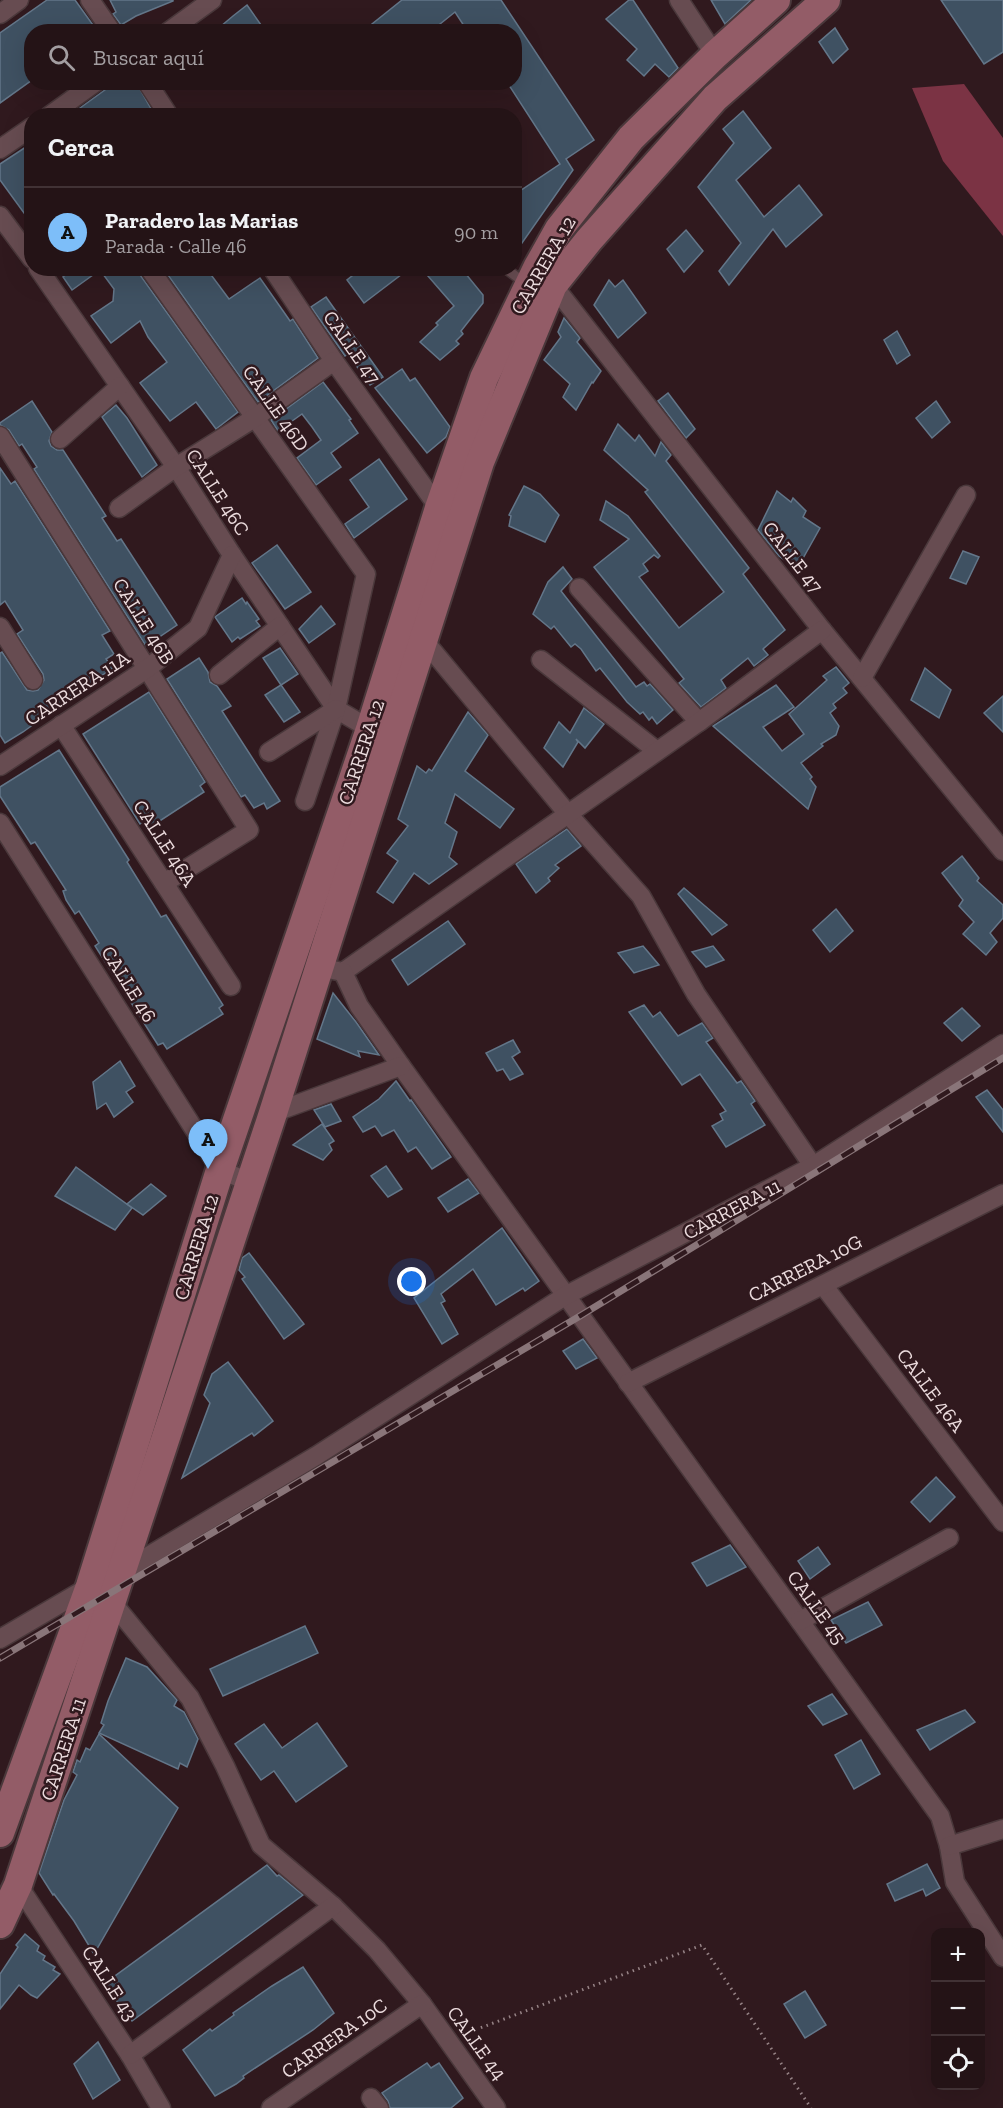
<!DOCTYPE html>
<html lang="es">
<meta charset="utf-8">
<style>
body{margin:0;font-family:"Zilla Slab",serif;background:#2c1c1f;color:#f1f3f6}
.controls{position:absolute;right:18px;bottom:18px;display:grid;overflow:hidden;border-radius:12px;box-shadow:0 6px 24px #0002}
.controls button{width:54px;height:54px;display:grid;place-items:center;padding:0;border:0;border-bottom:2px solid #413235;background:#241316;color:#f1f3f6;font:30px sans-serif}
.you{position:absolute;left:412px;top:1282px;width:21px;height:21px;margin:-15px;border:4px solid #fff;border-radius:50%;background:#1a73e8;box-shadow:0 0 0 9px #1a73e833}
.badge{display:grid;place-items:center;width:39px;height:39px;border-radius:50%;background:#7dbef9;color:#111;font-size:20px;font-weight:700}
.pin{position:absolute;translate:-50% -50px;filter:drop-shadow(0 2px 3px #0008)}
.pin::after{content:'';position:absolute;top:32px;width:21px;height:18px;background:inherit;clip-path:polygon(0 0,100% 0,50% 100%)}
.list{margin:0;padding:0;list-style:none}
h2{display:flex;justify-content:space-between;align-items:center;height:78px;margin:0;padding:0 24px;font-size:26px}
h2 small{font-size:20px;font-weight:400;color:#a39ea1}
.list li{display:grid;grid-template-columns:39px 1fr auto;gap:18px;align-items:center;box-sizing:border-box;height:90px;padding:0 24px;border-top:2px solid #413235}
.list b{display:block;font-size:22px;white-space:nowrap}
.list p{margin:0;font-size:20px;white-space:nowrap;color:#a39ea1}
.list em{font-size:20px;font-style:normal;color:#a39ea1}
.icon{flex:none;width:33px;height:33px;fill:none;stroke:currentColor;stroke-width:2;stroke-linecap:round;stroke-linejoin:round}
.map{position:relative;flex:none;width:1003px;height:2108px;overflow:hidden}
.search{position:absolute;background:#241316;box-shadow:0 6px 24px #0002;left:24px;top:24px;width:498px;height:66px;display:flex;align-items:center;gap:15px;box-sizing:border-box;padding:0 21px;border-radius:24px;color:#a39ea1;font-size:22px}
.panel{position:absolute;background:#241316;box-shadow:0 6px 24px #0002;left:24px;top:108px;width:498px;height:168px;border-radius:24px}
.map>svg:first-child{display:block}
.forest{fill:#7b3344}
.building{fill:#3f5162;stroke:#637689;stroke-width:1.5}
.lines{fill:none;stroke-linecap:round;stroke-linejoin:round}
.lane-casing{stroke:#4a383b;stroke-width:12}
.street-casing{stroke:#4a383b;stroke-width:21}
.primary-casing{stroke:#4a383b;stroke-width:32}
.path{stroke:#968386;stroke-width:3;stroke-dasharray:1.5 4.5;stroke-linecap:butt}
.lane{stroke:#674c51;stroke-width:9}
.street{stroke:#674c51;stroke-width:18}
.primary{stroke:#935c67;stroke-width:28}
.rail-casing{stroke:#897579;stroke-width:7}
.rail{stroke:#30191e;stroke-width:4.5;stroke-dasharray:14;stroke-linecap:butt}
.labels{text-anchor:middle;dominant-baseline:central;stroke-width:5;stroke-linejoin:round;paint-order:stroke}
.street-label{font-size:20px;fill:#ebdbdd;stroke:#30191e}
</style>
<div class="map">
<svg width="1003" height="2108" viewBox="0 0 1003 2108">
<rect width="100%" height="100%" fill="#30191e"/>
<path class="forest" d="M964,84L1003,138V236L943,161L912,88Z"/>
<g class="building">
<path d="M47,0H75L98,32H32V80L0,103V33Z"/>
<path d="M110,0H173V1L136,16L121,25L113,14L116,12Z"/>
<path d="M402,0H501L594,140L566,159L573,170L522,243L514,232V195L560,164L507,82H514V32H468L455,12L430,32H362Z"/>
<path d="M629,0H633L678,68L669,77L655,64L644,76L627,60L637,49L606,19Z"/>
<path d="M711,0H751L725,24Z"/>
<path d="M941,0H1003V52L984,64Z"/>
<path d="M247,5L266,32H214L233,16Z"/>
<path d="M835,28L848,49L833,63L819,42Z"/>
<path d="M116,82H136L155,116H69Z"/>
<path d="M743,111L771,148L736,180L764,217L799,185L822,215L786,247L773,229L729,285L719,271L741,243L698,187L734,143L723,129Z"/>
<path d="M32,143V224L0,180V164Z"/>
<path d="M686,230L703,251L684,272L667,249Z"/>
<path d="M74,268H138L140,275L238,412L216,429L196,402L170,421L140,383L167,362L148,337L140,321L111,343L91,316L113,301L114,289L100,270L72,290L63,277Z"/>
<path d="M163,268H206L229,299L260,278L288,318L290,321L293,319L318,358L258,402Z"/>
<path d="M362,268H410L364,303L347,280Z"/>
<path d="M421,268H461L483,295V303L461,331L463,334L456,341L459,344L440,360L420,342L438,325L436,323L454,306Z"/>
<path d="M609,280L615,287L623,280L646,313L618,338L594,305Z"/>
<path d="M326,297L383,377L370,385L348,354L345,356L311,307Z"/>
<path d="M564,318L580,338L577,342L601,371L593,383L592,382L576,410L563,397L570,384L544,360L561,337L558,332Z"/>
<path d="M897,331L910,355L897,364L884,340Z"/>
<path d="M402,369L410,381L415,378L450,427L446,437L427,453L375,388Z"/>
<path d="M323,382L351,419L349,420L358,433L331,453L341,467L316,485L297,458L321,440L312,427L302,414L278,431L271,420Z"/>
<path d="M668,393L695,429L686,438L658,401Z"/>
<path d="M32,401L52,432L49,441L51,446L57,450H63L106,516L102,518L117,541L121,539L177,625L146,646L34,469L37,467L22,444L19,446L9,430L0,425V423Z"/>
<path d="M936,401L950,422L932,438L916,418Z"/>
<path d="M116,405L127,418L157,465L142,477L102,417Z"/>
<path d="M618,424L635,441L639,435L655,456L661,442L671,455L666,461L749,568L743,574L785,630L763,649L768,655L754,666L748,658L721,680L726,688L701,707L679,683L684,679L594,567L629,539L600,520L606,501L628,516L660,556L658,558L654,555L643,564L648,571L639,577L679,628L724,592L645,492L648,490L604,450Z"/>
<path d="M379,459L407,499L354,538L345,524L369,507L350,480Z"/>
<path d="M0,468L11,484L15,481L110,631L102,635L114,654L106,659L113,668L92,682L94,685L60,708L59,706L23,732L5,743L0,735V653L2,652L27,690L33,691L38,690L44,680L43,674L17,634L23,630L5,601L0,605Z"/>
<path d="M524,486L540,494L559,515L545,542L509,526L511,516L509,515Z"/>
<path d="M777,491L791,502L793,498L806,511L803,517L820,528L797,569L779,556L758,530Z"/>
<path d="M277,545L311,592L285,609L252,563Z"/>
<path d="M963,551L979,557L966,584L950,578Z"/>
<path d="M563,567L572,579L561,591L636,687L644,682L647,686L650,684L673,710L657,724L652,717L649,720L643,712L640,714L627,702L600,668L596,671L581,649L575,644L571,647L554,626L551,629L533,614L548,582Z"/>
<path d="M242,598L246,604L247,602L259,619L256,621L260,626L240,639L238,637L232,642L215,617Z"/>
<path d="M321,606L335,624L309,643L299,629Z"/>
<path d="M280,648L298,674L281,685L300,712L284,722L265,695L281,685L263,658Z"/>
<path d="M199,658L208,672L210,682L217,686L231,706L222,711L280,801L267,809L264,803L254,808L245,795L241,797L167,679Z"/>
<path d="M836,667L849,683L843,688L847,693L833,704L836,708L830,713L839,726L836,735L821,744L823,746L801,763L812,777L810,779L816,787L808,809L713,726L776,685L794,707L763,727L782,751L804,734L789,714L827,680L823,676Z"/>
<path d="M925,668L951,690L939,718L911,700Z"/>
<path d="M149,692L205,782L200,786L204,792L149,828L144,821L140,824L83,734Z"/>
<path d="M1003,696V732L984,713Z"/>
<path d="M584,708L604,724L585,748L576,739L578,742L563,767L544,748L559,722L570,733Z"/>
<path d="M468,712L488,735L465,771L514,809L500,828L455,794L445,823L457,832L449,857L457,864L429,884L414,873L393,903L377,892L398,861L387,853L408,826L398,819L417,766L426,773L429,769L432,771Z"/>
<path d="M59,750L129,860L127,862L153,904L161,917L166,915L223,1005L219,1008L223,1014L167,1049L163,1043L158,1045L95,946L99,943L79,911L75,914L66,900L63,891L66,890L57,876L35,842L31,844L0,796V787Z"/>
<path d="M567,829L581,846L555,865L559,868L548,878L550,881L536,893L516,864Z"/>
<path d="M962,856L979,878L977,881L1003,905V918L990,933L997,942L986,955L963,934L974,922L959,906L963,900L942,873Z"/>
<path d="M684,888L719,918L727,925L712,935L678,894Z"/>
<path d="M836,909L853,931L830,952L813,930Z"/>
<path d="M448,921L465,944L408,985L392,960Z"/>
<path d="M643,946L659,965L634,973L618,953Z"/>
<path d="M713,946L724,960L706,967L692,952Z"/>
<path d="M333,993L356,1022L379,1055L358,1051L360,1057L317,1039Z"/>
<path d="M644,1005L653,1017L660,1012L678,1036L702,1023L713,1038L706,1042L737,1083L741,1081L755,1101L751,1104L765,1125L726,1147L712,1126L723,1120L720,1114L726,1111L700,1074L682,1085L629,1012Z"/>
<path d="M962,1008L980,1026L962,1041L944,1023Z"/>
<path d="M513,1040L520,1052L512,1057L523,1074L510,1080L503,1069L497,1071L486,1053Z"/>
<path d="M120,1061L135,1086L126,1092L133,1102L114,1117L106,1103L97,1109L93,1082Z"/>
<path d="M396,1081L410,1101L411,1100L451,1157L432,1169L416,1147L408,1152L394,1130L382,1136L375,1126L363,1132L353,1117L379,1099Z"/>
<path d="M987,1090L1003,1110V1132L976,1097Z"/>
<path d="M331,1104L341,1121L325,1127L314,1110Z"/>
<path d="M322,1124L334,1141L329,1144L332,1150L323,1160L293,1145Z"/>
<path d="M386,1166L402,1189L388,1197L371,1176Z"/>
<path d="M76,1167L132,1208L115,1230L55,1196Z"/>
<path d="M468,1179L479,1193L448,1212L438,1198Z"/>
<path d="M151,1184L166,1196L143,1215L127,1204Z"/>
<path d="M502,1228L539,1281L525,1291L523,1288L496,1305L473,1269L441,1294L445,1301L441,1303L458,1334L442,1344L414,1298Z"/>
<path d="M249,1253L304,1324L284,1339L242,1279L245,1277L239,1270L242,1258Z"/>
<path d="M583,1339L597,1358L576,1369L563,1351Z"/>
<path d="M228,1362L273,1421L254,1436L252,1433L182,1478L210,1403L204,1395L212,1374Z"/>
<path d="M936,1477L955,1497L930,1522L911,1502Z"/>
<path d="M730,1545L746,1567L707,1586L692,1563Z"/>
<path d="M818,1547L830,1564L810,1579L798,1561Z"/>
<path d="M868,1602L882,1625L846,1643L831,1620Z"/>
<path d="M305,1626L318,1653L223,1696L210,1669Z"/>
<path d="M126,1658L147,1667L177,1700L174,1706L184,1712L198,1739L187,1767L180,1763L178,1769L99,1733L104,1725L101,1723L108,1701Z"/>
<path d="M832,1694L847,1714L823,1725L808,1706Z"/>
<path d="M965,1710L975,1722L930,1750L917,1730Z"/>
<path d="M317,1723L347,1766L296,1802L274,1771L261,1780L235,1744L264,1724L282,1748Z"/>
<path d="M99,1734L178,1808L94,1954L74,1921L54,1894L53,1895L39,1873L64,1800L77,1775L73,1772L77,1760L80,1762L86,1748L90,1750Z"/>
<path d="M861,1740L880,1774L854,1789L835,1755Z"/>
<path d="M927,1864L940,1888L926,1896L923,1889L895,1901L887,1884Z"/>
<path d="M267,1865L277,1876L279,1875L303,1895L132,2021L104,1984Z"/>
<path d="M25,1934L39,1946L37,1951L45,1956L43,1960L55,1967L53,1970L60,1974L37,1998L31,1995L19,1985L0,2009V1974L18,1947L16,1945Z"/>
<path d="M303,1967L334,2013L313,2030L243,2076L244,2078L236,2084L215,2096L183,2050L210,2029L212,2031L234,2015L233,2013L272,1986Z"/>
<path d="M805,1991L826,2025L805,2038L784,2004Z"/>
<path d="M98,2042L120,2080L93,2099L74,2064Z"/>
<path d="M427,2063L431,2068L439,2063L463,2098L451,2108H390L388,2101L382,2093Z"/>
</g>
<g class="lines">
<g class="lane-casing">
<path id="lane" d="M505,268L525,283"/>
</g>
<g class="street-casing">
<g id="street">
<path d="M90,0L112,32"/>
<path d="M679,0L715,55"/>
<path d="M0,14L19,0"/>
<path d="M168,32L212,0"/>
<path d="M147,82L169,116"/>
<path d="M49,116L96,82"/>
<path d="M0,149L32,127"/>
<path d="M0,216L32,259"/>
<path d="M38,268L176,467L232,555L336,709L370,729"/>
<path d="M149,268L366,574L336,709L305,801"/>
<path d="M272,268L334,361L439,508"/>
<path d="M553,285L822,630L1003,851"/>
<path d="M0,436L249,830L164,883"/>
<path d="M60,439L120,386"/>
<path d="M119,508L176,467L256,417L334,361"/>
<path d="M579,588L699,722"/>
<path d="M0,627L33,680"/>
<path d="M422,638L568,814L641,896L696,994L813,1166"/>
<path d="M541,660L657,751"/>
<path d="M219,675L280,626"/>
<path d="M862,678L966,495"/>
<path d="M61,725L231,986"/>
<path d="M269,752L336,709"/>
<path d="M0,766L148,668L198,628L232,555"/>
<path d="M0,823L220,1170L250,1182"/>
<path d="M333,970L343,972L699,722L822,630"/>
<path d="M343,972L359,1006L401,1066L940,1816L949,1846L955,1882L1003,1957"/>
<path d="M273,1113L401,1066"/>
<path d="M823,1285L1003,1522"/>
<path d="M628,1383L1003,1194"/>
<path d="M120,1573L316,1456L565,1296L813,1166L1003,1044"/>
<path d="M111,1601L190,1698L225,1766L261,1845L333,1906L377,1950L422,2004L496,2108"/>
<path d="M800,1621L949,1538"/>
<path d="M0,1639L92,1585"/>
<path d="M949,1846L1003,1829"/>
<path d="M18,1885L130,2055L161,2108"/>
<path d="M130,2055L333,1906"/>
<path d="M371,2098L379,2108"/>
<path d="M271,2108L422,2004"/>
</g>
</g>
<g class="primary-casing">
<g id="primary">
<path d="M0,1833L90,1586L220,1170L370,729L439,508L484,378L537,268L559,229L631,138L715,55L776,0"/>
<path d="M0,1924L18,1885L273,1113L480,462L553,285L589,240L715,98L826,0"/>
</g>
</g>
<path class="path" d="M464,2034L702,1945L811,2108"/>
<use href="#lane" class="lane"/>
<use href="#street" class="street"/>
<use href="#primary" class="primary"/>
<g class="rail-casing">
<path id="rail" d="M0,1658L580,1316L1003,1058"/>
</g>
<use href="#rail" class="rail"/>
</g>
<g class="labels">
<g class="street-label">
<text transform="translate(543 265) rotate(-60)">CARRERA 12</text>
<text transform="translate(352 347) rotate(55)">CALLE 47</text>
<text transform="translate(276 408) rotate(55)">CALLE 46D</text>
<text transform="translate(218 492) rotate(57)">CALLE 46C</text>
<text transform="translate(793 557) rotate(52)">CALLE 47</text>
<text transform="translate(144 621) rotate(58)">CALLE 46B</text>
<text transform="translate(77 688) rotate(-33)">CARRERA 11A</text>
<text transform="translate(361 752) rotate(-72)">CARRERA 12</text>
<text transform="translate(165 843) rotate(57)">CALLE 46A</text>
<text transform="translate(129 984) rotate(58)">CALLE 46</text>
<text transform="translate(732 1209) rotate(-28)">CARRERA 11</text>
<text transform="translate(196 1247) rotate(-73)">CARRERA 12</text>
<text transform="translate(805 1268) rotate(-27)">CARRERA 10G</text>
<text transform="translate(931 1390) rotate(53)">CALLE 46A</text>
<text transform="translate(817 1607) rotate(54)">CALLE 45</text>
<text transform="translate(63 1749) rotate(-72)">CARRERA 11</text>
<text transform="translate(110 1983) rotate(57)">CALLE 43</text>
<text transform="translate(334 2038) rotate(-35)">CARRERA 10C</text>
<text transform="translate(477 2043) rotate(54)">CALLE 44</text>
</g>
</g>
</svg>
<div class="controls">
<button>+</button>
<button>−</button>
<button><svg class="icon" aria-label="locate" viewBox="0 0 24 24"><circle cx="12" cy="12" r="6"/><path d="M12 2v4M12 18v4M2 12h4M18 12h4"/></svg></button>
</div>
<div class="you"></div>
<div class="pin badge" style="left:208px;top:1169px">A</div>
<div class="search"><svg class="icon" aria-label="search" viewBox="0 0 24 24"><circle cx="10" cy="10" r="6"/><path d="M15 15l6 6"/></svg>Buscar aquí</div>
<section class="panel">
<h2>Cerca<small></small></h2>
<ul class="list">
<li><span class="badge">A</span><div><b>Paradero las Marias</b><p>Parada · Calle 46</p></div><em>90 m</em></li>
</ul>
</section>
</div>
